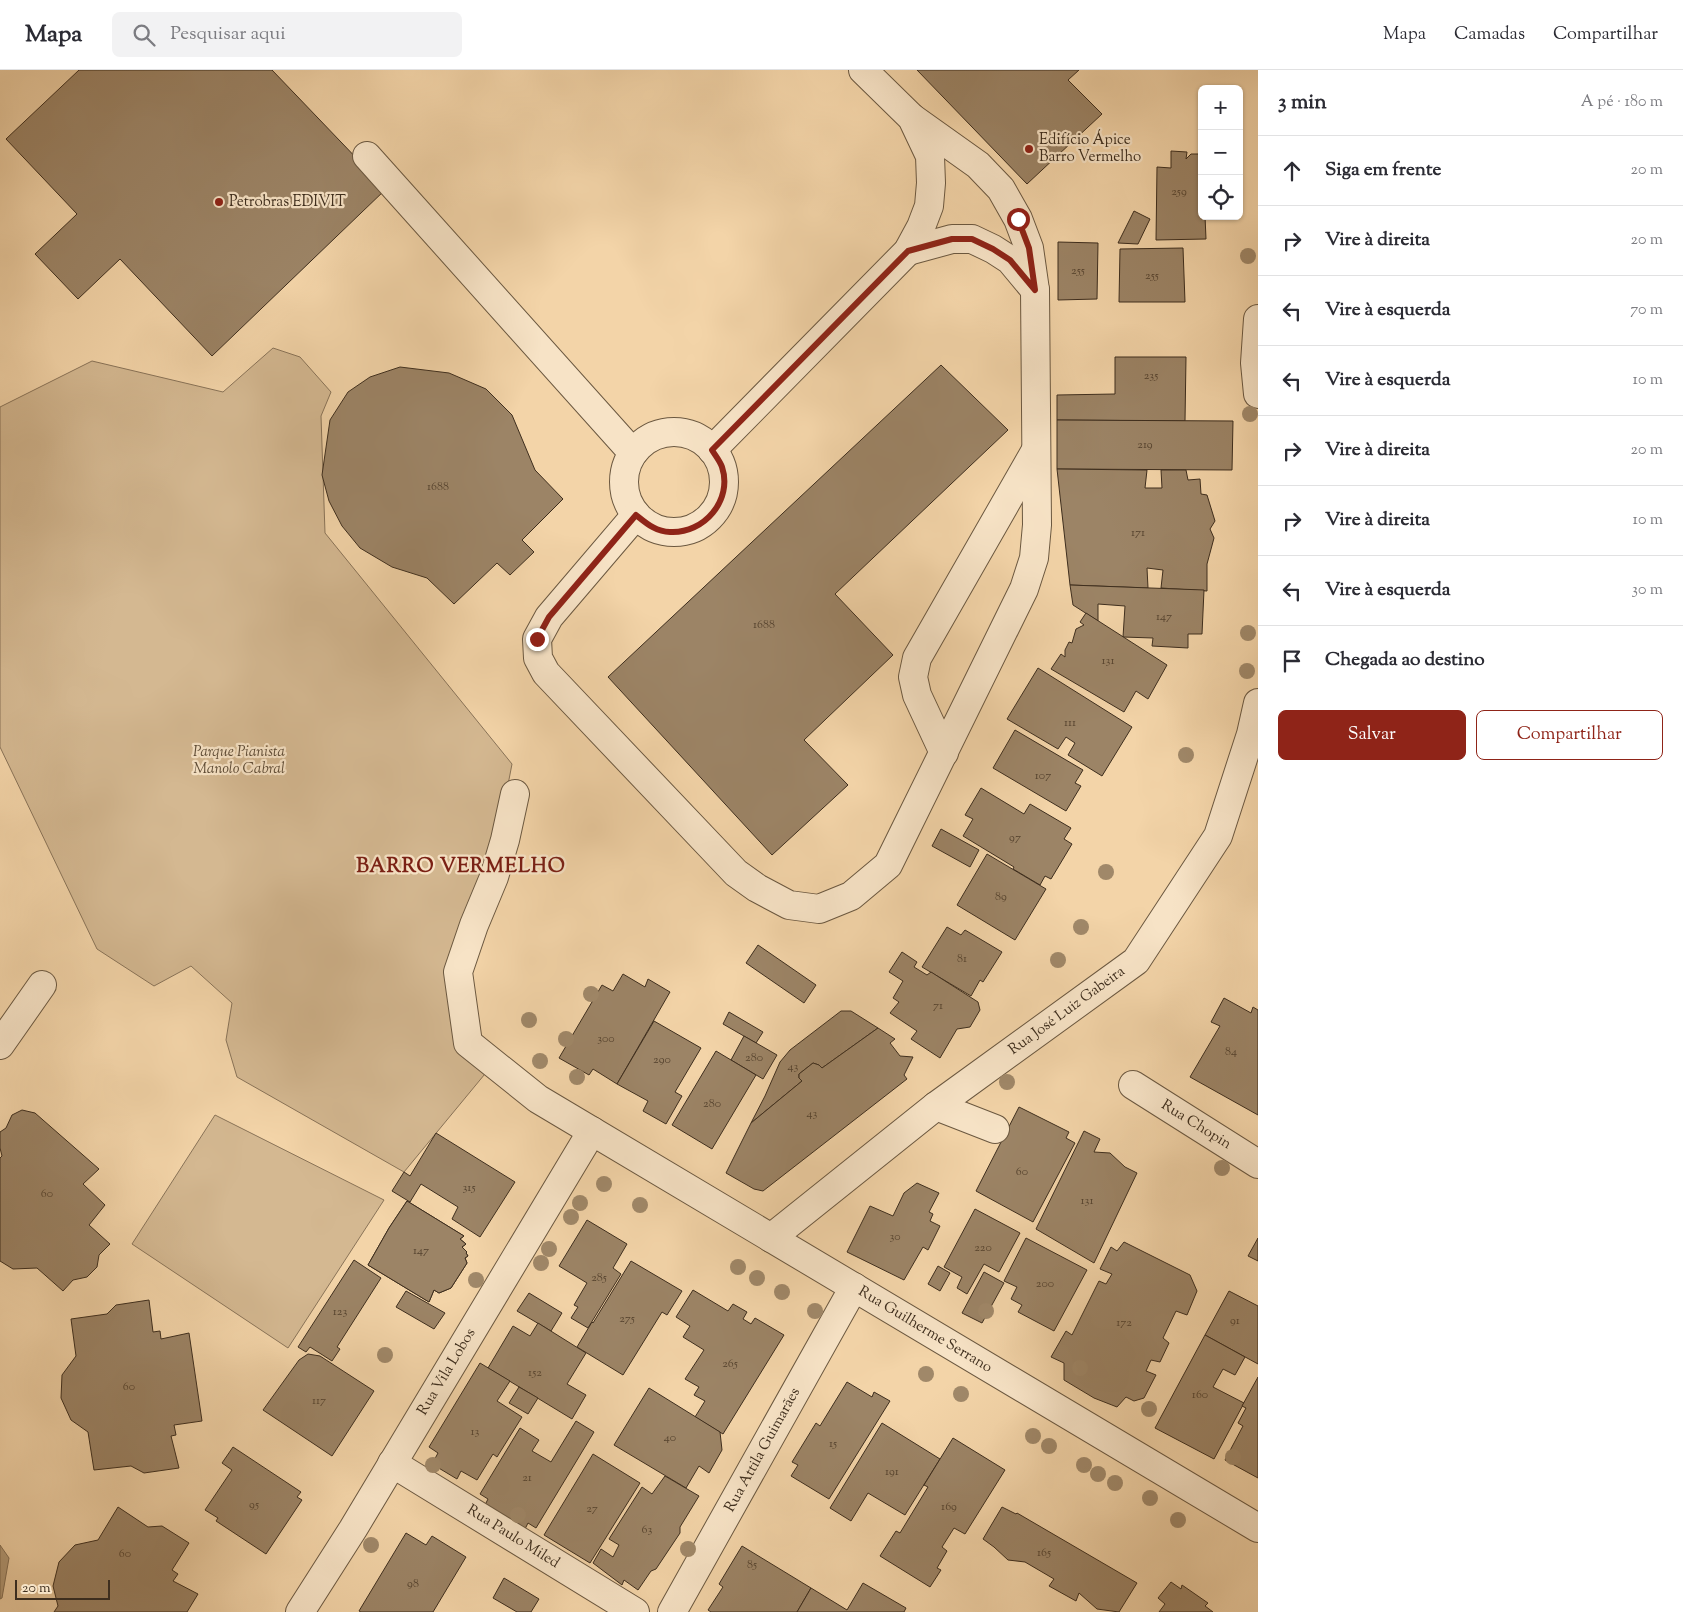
<!DOCTYPE html>
<html lang="pt">
<meta charset="utf-8">
<style>
body{margin:0;font-family:"Sorts Mill Goudy",serif;background:#f2f2f3;color:#2b2b33}
.controls{position:absolute;right:15px;top:15px;display:grid;overflow:hidden;border-radius:8px;box-shadow:0 1px 4px #0004}
.controls button{width:45px;height:45px;display:grid;place-items:center;padding:0;border:0;border-bottom:1px solid #e1e1e2;background:#fff;color:#2b2b33;font:25px sans-serif}
.scale{position:absolute;left:15px;bottom:12px;width:95px;box-sizing:border-box;padding-left:5px;border:2px solid #3e2e1e;border-top:0;font-size:14px;line-height:18px;white-space:nowrap;color:#3e2e1e;-webkit-text-stroke:4px #f7e3c6;paint-order:stroke}
.stop{position:absolute;width:15px;height:15px;margin:-11px;border:4px solid #8f2418;border-radius:50%;background:#fff}
.stop.end{background:#8f2418;border-color:#fff;box-shadow:0 1px 5px #0008}
.list{margin:0;padding:0;list-style:none}
h2{display:flex;justify-content:space-between;align-items:center;height:65px;margin:0;padding:0 20px;font-size:21px}
h2 small{font-size:16px;font-weight:400;color:#7c7c81}
.list li{display:grid;grid-template-columns:32px 1fr auto;gap:15px;align-items:center;box-sizing:border-box;height:70px;padding:0 20px;border-top:1px solid #e1e1e2}
.list b{display:block;font-size:19px;white-space:nowrap}
.list em{font-size:16px;font-style:normal;color:#7c7c81}
.actions{display:flex;gap:10px;padding:15px 20px}
.actions a{flex:1;padding:11px 0;border:1px solid #8f2418;border-radius:8px;text-align:center;font-size:18px;color:#8f2418}
.actions .main{background:#8f2418;color:#fff}
.icon{flex:none;width:28px;height:28px;fill:none;stroke:currentColor;stroke-width:2;stroke-linecap:round;stroke-linejoin:round}
.map{position:relative;flex:none;width:1258px;height:1542px;overflow:hidden}
header{display:flex;align-items:center;gap:30px;box-sizing:border-box;height:70px;padding:0 25px;background:#fff;border-bottom:1px solid #e1e1e2}
header strong{font-size:24px}
nav{display:flex;gap:28px;margin-inline-start:auto;font-size:18px}
.search{width:350px;height:45px;background:#f2f2f3;display:flex;align-items:center;gap:12px;box-sizing:border-box;padding:0 18px;border-radius:8px;color:#7c7c81;font-size:19px}
main{display:flex}
aside{flex:1;background:#fff}
.map>svg:first-child{display:block}
.green{fill:#d4b891;stroke:#897358}
.water{fill:#b59c79;stroke:#857055}
.building{fill:#9c8466;stroke:#3e2e1e}
.lines{fill:none;stroke-linecap:round;stroke-linejoin:round}
.minor-casing{stroke:#6b5840;stroke-width:30}
.minor{stroke:#f7e3c6;stroke-width:28}
.tree{fill:#a08869}
.route{stroke:#8f2418;stroke-width:6}
.poi-dot{fill:#8f2418;stroke:#f7e3c6;stroke-width:2}
.labels{text-anchor:middle;dominant-baseline:central;stroke-width:4.5;stroke-linejoin:round;paint-order:stroke}
.number-label{font-size:12px;fill:#564430}
.poi-label{font-size:15px;fill:#3e2e1e;stroke:#f7e3c6;text-anchor:start}
.park-label{font-size:15px;font-style:italic;fill:#5c4a35;stroke:#f7e3c6}
.street-label{font-size:15px;fill:#3e2e1e;stroke:#f7e3c6}
.district-label{font-size:20px;font-weight:bold;letter-spacing:1px;fill:#7a1f14;stroke:#f7e3c6}
</style>
<header>
<strong>Mapa</strong>
<div class="search"><svg class="icon" aria-label="search" viewBox="0 0 24 24"><circle cx="10" cy="10" r="6"/><path d="M15 15l6 6"/></svg>Pesquisar aqui</div>
<nav><a>Mapa</a><a>Camadas</a><a>Compartilhar</a></nav>
</header>
<main>
<div class="map">
<svg width="1258" height="1542" viewBox="0 0 1258 1542">
<rect width="100%" height="100%" fill="#f3d4a8"/>
<filter id="stains"><feTurbulence type="fractalNoise" baseFrequency=".004" numOctaves="4"/><feColorMatrix values="0 0 0 0 .2 0 0 0 0 .09 0 0 0 0 .02 0 0 0 .5 -.17"/></filter>
<radialGradient id="worn" r=".72"><stop offset=".6" stop-color="#630" stop-opacity="0"/><stop offset="1" stop-color="#630" stop-opacity=".3"/></radialGradient>
<g class="green">
<path d="M273,278L300,287L331,322L321,346L325,463L512,694L465,937L494,993L404,1102L237,1007L226,970L232,933L191,896L154,916L97,879L0,677V337L92,291L223,322Z"/>
<path d="M215,1045L384,1130L288,1278L132,1174Z"/>
</g>
<path class="water" d="M0,1475L9,1488L2,1528L0,1529Z"/>
<g class="building">
<path d="M79,0H272L386,119L212,286L120,189L78,229L35,184L77,144L6,69Z"/>
<path d="M917,0H1079L1068,10L1102,44L1027,114Z"/>
<path d="M1171,81L1187,82L1186,89L1191,84H1202V146H1205L1206,169L1156,170L1157,97L1171,98Z"/>
<path d="M1134,141L1150,149L1138,174L1118,173Z"/>
<path d="M1058,172L1098,173L1097,229L1058,230Z"/>
<path d="M1183,178L1185,232H1119L1120,179Z"/>
<path d="M1115,287H1186L1185,351L1057,350V325L1115,324Z"/>
<path d="M941,295L1008,360L835,524L893,585L804,670L848,715L772,785L608,607Z"/>
<path d="M400,297L449,303L486,319L512,345L535,400L563,429L522,470L534,482L510,505L497,493L454,534L427,508L392,497L360,478L342,456L329,431L322,405L330,350L348,322L370,307Z"/>
<path d="M1057,350L1233,351L1232,400L1057,399Z"/>
<path d="M1057,399L1147,400L1145,418H1162L1161,400H1186L1188,410L1200,409L1201,424L1207,425L1215,451L1210,459L1214,468L1207,494V521L1161,518L1163,500L1147,498L1148,518L1070,515Z"/>
<path d="M1070,515L1204,520L1202,564H1188V578L1152,576L1153,568L1123,567L1125,536L1098,534V551L1073,535Z"/>
<path d="M1086,543L1167,595L1148,629L1136,621L1124,642L1051,599L1061,584L1065,587V580L1069,572L1072,573L1076,559L1084,555L1080,552Z"/>
<path d="M1038,598L1132,657L1102,706L1068,685L1075,673L1066,667L1058,679L1007,649Z"/>
<path d="M1015,660L1083,700L1075,713L1081,716L1066,741L993,698Z"/>
<path d="M981,718L1024,744L1030,734L1071,758L1064,769L1072,774L1051,809L1045,806L1040,815L1013,799L1014,797L963,766L973,749L965,745Z"/>
<path d="M941,759L979,780L970,797L932,776Z"/>
<path d="M987,784L1046,819L1015,870L957,835Z"/>
<path d="M947,857L961,865L965,860L1002,882L983,912L980,910L971,926L922,897Z"/>
<path d="M758,875L816,915L804,933L746,893Z"/>
<path d="M902,882L917,892L914,897L927,905L931,902L978,932L980,940L970,957L957,959L940,988L911,969L917,961L890,943L899,932L893,928L903,911L889,902Z"/>
<path d="M623,904L645,917L648,909L670,922L617,1014L593,999L589,1005L559,988L602,915L613,921Z"/>
<path d="M1224,928L1251,943L1253,937L1258,940V1045L1190,1007L1220,956L1211,952Z"/>
<path d="M841,941H851L878,958L822,998L819,995L813,993L799,1004V1008L802,1011L751,1053L765,1026L780,992L790,980Z"/>
<path d="M729,942L763,962L756,973L723,954Z"/>
<path d="M654,951L701,978L675,1022L682,1026L666,1054L643,1041L648,1031L617,1014Z"/>
<path d="M878,958L895,969L890,973L900,986L913,987L904,1005L907,1009L763,1121L754,1119L726,1103L751,1053L802,1011L799,1008V1004L813,993L819,995L822,998Z"/>
<path d="M744,966L777,985L763,1009L731,990Z"/>
<path d="M716,981L756,1005L712,1079L672,1055Z"/>
<path d="M1019,1037L1069,1062L1066,1068L1075,1073L1033,1152L976,1121Z"/>
<path d="M22,1040L35,1043L99,1099L83,1114L105,1135L89,1155L110,1174L99,1185L97,1197L87,1207L73,1210L63,1221L37,1198L13,1199L0,1191V1088L2,1086L0,1078V1062L6,1058L12,1045Z"/>
<path d="M1084,1061L1100,1069L1094,1082L1110,1083L1125,1097L1137,1103L1094,1193L1036,1159Z"/>
<path d="M436,1063L515,1112L480,1167L452,1149L458,1137L421,1114L410,1132L392,1121L404,1102L410,1106Z"/>
<path d="M917,1113L939,1123L929,1142L933,1144L930,1151L940,1156L928,1180L923,1177L904,1210L847,1182L870,1136L893,1146L904,1123Z"/>
<path d="M407,1131L464,1166L460,1169L466,1174L462,1177L467,1182L466,1183L468,1186L465,1188L467,1193L451,1218L439,1223L434,1220L429,1232L368,1195L389,1158Z"/>
<path d="M407,1131L464,1166L460,1169L466,1174L462,1177L467,1182L466,1183L468,1186L465,1188L467,1193L451,1218L439,1223L434,1220L429,1232L368,1195L389,1158Z"/>
<path d="M975,1139L1020,1163L999,1202L984,1194L967,1224L957,1218L962,1207L944,1197Z"/>
<path d="M587,1150L627,1174L613,1198L621,1204L588,1258L571,1248L578,1237L574,1235L587,1213L559,1196Z"/>
<path d="M1026,1168L1087,1200L1054,1261L1018,1242L1022,1235L1011,1229L1017,1217L1004,1211Z"/>
<path d="M1258,1168V1191L1248,1186Z"/>
<path d="M1124,1172L1190,1205L1197,1221L1187,1245L1176,1241L1163,1268L1169,1273L1160,1292L1151,1290L1146,1301L1156,1305L1144,1328L1134,1331L1126,1327L1117,1337L1094,1328L1064,1310V1293L1051,1287L1066,1261L1072,1265L1099,1211L1106,1214L1112,1204L1100,1199L1111,1177L1117,1181Z"/>
<path d="M354,1190L381,1208L337,1277L340,1279L332,1291L310,1277L306,1282L298,1277Z"/>
<path d="M631,1191L682,1221L667,1245L662,1242L623,1305L577,1277L592,1252L593,1253Z"/>
<path d="M938,1196L950,1203L940,1221L928,1214Z"/>
<path d="M984,1202L1004,1213L982,1253L962,1243Z"/>
<path d="M693,1220L728,1241L733,1234L747,1242L743,1249L751,1254L755,1248L784,1265L723,1364L695,1347L705,1331L694,1325L699,1317L685,1309L704,1280L683,1267L690,1256L676,1247Z"/>
<path d="M406,1221L445,1243L434,1259L396,1237Z"/>
<path d="M1229,1221L1258,1236V1294L1205,1265Z"/>
<path d="M529,1223L562,1243L551,1261L517,1241Z"/>
<path d="M149,1230L153,1262L160,1261L161,1269L189,1263L202,1351L174,1355L176,1365L171,1366L179,1398L144,1403L131,1396L94,1400L88,1362L71,1350L61,1328L62,1305L76,1286L71,1249L107,1244L116,1235Z"/>
<path d="M538,1253L586,1283L567,1314L586,1325L572,1349L488,1298L513,1256L530,1266Z"/>
<path d="M1205,1265L1245,1287L1235,1305L1223,1299L1213,1317L1244,1333L1214,1389L1155,1358Z"/>
<path d="M308,1284L320,1286L374,1321L332,1386L263,1340L299,1290Z"/>
<path d="M480,1293L510,1311L497,1331L522,1347L497,1387L493,1384L477,1410L461,1401L457,1409L432,1394L438,1383L429,1377Z"/>
<path d="M1258,1307V1408L1225,1390L1243,1356L1238,1353L1246,1338L1242,1336Z"/>
<path d="M847,1312L872,1327L874,1322L890,1331L829,1429L791,1406L798,1395L792,1392L816,1353L820,1356Z"/>
<path d="M519,1317L538,1328L528,1344L509,1333Z"/>
<path d="M649,1318L720,1362L722,1380L709,1403L699,1396L686,1418L614,1375Z"/>
<path d="M576,1351L594,1362L536,1458L528,1453L525,1459L485,1435L488,1429L480,1424L520,1358L539,1370L532,1381L551,1392Z"/>
<path d="M882,1353L940,1389L905,1445L868,1423L851,1451L830,1438Z"/>
<path d="M953,1368L1005,1400L965,1464L954,1458L942,1477L947,1481L937,1498L941,1500L930,1517L880,1486L896,1461L900,1463L928,1417L924,1415Z"/>
<path d="M233,1377L301,1422L297,1427L302,1430L266,1484L216,1451L218,1448L205,1440L232,1400L222,1393Z"/>
<path d="M593,1384L640,1413L590,1493L544,1465Z"/>
<path d="M665,1406L699,1426L680,1457V1463L656,1499L651,1501L638,1520L624,1510L622,1515L593,1493L601,1479L613,1487L619,1475L609,1469L642,1417L652,1424Z"/>
<path d="M118,1437L148,1457L162,1456L189,1473L172,1500L178,1504L173,1511L198,1524L187,1542H54L58,1536L53,1516L59,1492L75,1475L98,1470Z"/>
<path d="M1002,1437L1016,1444L1017,1443L1137,1513L1119,1542L1097,1539L1079,1523L1076,1531L1049,1516L1054,1509L1025,1492L1008,1490L994,1477L983,1469Z"/>
<path d="M406,1463L426,1475L432,1466L466,1487L433,1542H361L359,1541Z"/>
<path d="M742,1476L811,1518L797,1542H711L708,1540L723,1517L719,1514Z"/>
<path d="M504,1508L539,1529L531,1542H517L493,1528Z"/>
<path d="M1171,1512L1181,1519L1182,1515L1208,1533L1205,1536L1213,1542H1159L1165,1534L1158,1528Z"/>
<path d="M863,1513L906,1538L904,1542H797L811,1518L847,1540Z"/>
</g>
<g class="lines">
<g class="minor-casing">
<g id="minor">
<path d="M367,86L633,383"/>
<path d="M908,181L952,169H972L993,179L1010,190L1035,220"/>
<path d="M1258,249L1255,293L1258,324"/>
<circle cx="674" cy="412" r="50"/>
<path d="M712,380L908,181L921,157L929,136L931,113L930,86L912,48L863,0"/>
<path d="M636,445L549,547L537,569L538,588L546,603L736,803L757,818L789,835L819,839L851,826L888,795L1024,519L1034,488L1037,455L1035,220L1029,178L1018,149L1001,119L978,95L912,48"/>
<path d="M944,683L917,625L913,607L917,588L1036,380"/>
<path d="M515,724L505,770L494,807L474,855L458,902L468,973L538,1029L1258,1458"/>
<path d="M0,975L42,915"/>
<path d="M1133,1015L1258,1094"/>
<path d="M936,1036L995,1059"/>
<path d="M771,1168L936,1036L1136,891L1218,766L1251,664L1258,633"/>
<path d="M392,1393L635,1542"/>
<path d="M300,1542L353,1459L592,1061"/>
<path d="M672,1542L854,1217"/>
</g>
</g>
<use href="#minor" class="minor"/>
</g>
<g class="tree">
<circle cx="1248" cy="186" r="8"/>
<circle cx="1250" cy="344" r="8"/>
<circle cx="1248" cy="563" r="8"/>
<circle cx="1247" cy="601" r="8"/>
<circle cx="1186" cy="685" r="8"/>
<circle cx="1106" cy="802" r="8"/>
<circle cx="1081" cy="857" r="8"/>
<circle cx="1058" cy="890" r="8"/>
<circle cx="591" cy="924" r="8"/>
<circle cx="529" cy="950" r="8"/>
<circle cx="566" cy="969" r="8"/>
<circle cx="540" cy="991" r="8"/>
<circle cx="577" cy="1007" r="8"/>
<circle cx="1007" cy="1012" r="8"/>
<circle cx="1222" cy="1098" r="8"/>
<circle cx="604" cy="1114" r="8"/>
<circle cx="580" cy="1133" r="8"/>
<circle cx="640" cy="1135" r="8"/>
<circle cx="571" cy="1147" r="8"/>
<circle cx="549" cy="1179" r="8"/>
<circle cx="541" cy="1193" r="8"/>
<circle cx="738" cy="1197" r="8"/>
<circle cx="757" cy="1208" r="8"/>
<circle cx="476" cy="1210" r="8"/>
<circle cx="782" cy="1222" r="8"/>
<circle cx="815" cy="1241" r="8"/>
<circle cx="986" cy="1241" r="8"/>
<circle cx="385" cy="1285" r="8"/>
<circle cx="1080" cy="1298" r="8"/>
<circle cx="926" cy="1304" r="8"/>
<circle cx="961" cy="1324" r="8"/>
<circle cx="1149" cy="1339" r="8"/>
<circle cx="1033" cy="1366" r="8"/>
<circle cx="1049" cy="1376" r="8"/>
<circle cx="1233" cy="1387" r="8"/>
<circle cx="433" cy="1395" r="8"/>
<circle cx="1084" cy="1395" r="8"/>
<circle cx="1098" cy="1404" r="8"/>
<circle cx="1115" cy="1413" r="8"/>
<circle cx="1150" cy="1428" r="8"/>
<circle cx="518" cy="1445" r="8"/>
<circle cx="1178" cy="1450" r="8"/>
<circle cx="371" cy="1475" r="8"/>
<circle cx="688" cy="1479" r="8"/>
</g>
<g class="lines">
<path class="route" d="M537,569L549,547L636,445C646,453 656,462 670,462C704,464 733,430 722,397C720,391 715,385 712,380L908,181L952,169H972L993,179L1010,190L1035,220L1029,178L1018,149"/>
</g>
<g class="poi-dot">
<circle cx="1029" cy="79" r="5"/>
<circle cx="219" cy="132" r="5"/>
</g>
<g class="labels">
<g class="number-label">
<text x="1179" y="122">259</text>
<text x="1078" y="201">255</text>
<text x="1152" y="206">255</text>
<text x="1151" y="306">235</text>
<text x="1145" y="375">219</text>
<text x="438" y="417">1688</text>
<text x="1138" y="463">171</text>
<text x="1164" y="547">147</text>
<text x="764" y="555">1688</text>
<text x="1108" y="591">131</text>
<text x="1070" y="653">111</text>
<text x="1043" y="706">107</text>
<text x="1015" y="768">97</text>
<text x="1001" y="827">89</text>
<text x="962" y="889">81</text>
<text x="938" y="936">71</text>
<text x="606" y="969">300</text>
<text x="1231" y="982">84</text>
<text x="754" y="988">280</text>
<text x="662" y="990">290</text>
<text x="793" y="997">43</text>
<text x="712" y="1034">280</text>
<text x="812" y="1044">43</text>
<text x="1022" y="1102">60</text>
<text x="469" y="1118">315</text>
<text x="47" y="1124">60</text>
<text x="1087" y="1131">131</text>
<text x="895" y="1167">30</text>
<text x="983" y="1178">220</text>
<text x="421" y="1181">147</text>
<text x="599" y="1208">285</text>
<text x="1045" y="1214">200</text>
<text x="340" y="1242">123</text>
<text x="627" y="1249">275</text>
<text x="1235" y="1251">91</text>
<text x="1124" y="1253">172</text>
<text x="730" y="1294">265</text>
<text x="535" y="1303">152</text>
<text x="129" y="1317">60</text>
<text x="1200" y="1325">160</text>
<text x="319" y="1331">117</text>
<text x="475" y="1362">13</text>
<text x="670" y="1368">40</text>
<text x="833" y="1374">15</text>
<text x="892" y="1402">191</text>
<text x="527" y="1408">21</text>
<text x="254" y="1435">95</text>
<text x="949" y="1437">169</text>
<text x="592" y="1439">27</text>
<text x="647" y="1460">63</text>
<text x="1044" y="1483">165</text>
<text x="125" y="1484">60</text>
<text x="752" y="1495">85</text>
<text x="413" y="1514">98</text>
</g>
<g class="poi-label">
<text x="1039" y="70">Edifício Ápice<tspan x="1039" dy="17">Barro Vermelho</tspan></text>
<text x="229" y="132">Petrobras EDIVIT</text>
</g>
<g class="park-label">
<text x="239" y="682">Parque Pianista<tspan x="239" dy="17">Manolo Cabral</tspan></text>
</g>
<g class="street-label">
<text transform="translate(1067 941) rotate(-36)">Rua José Luiz Gabeira</text>
<text transform="translate(1196 1055) rotate(32)">Rua Chopin</text>
<text transform="translate(925 1260) rotate(31)">Rua Guilherme Serrano</text>
<text transform="translate(447 1302) rotate(-59)">Rua Vila Lobos</text>
<text transform="translate(763 1380) rotate(-61)">Rua Attila Guimarães</text>
<text transform="translate(513 1467) rotate(32)">Rua Paulo Miled</text>
</g>
<g class="district-label">
<text x="461" y="797">BARRO VERMELHO</text>
</g>
</g>
<rect width="100%" height="100%" filter="url(#stains)"/>
<rect width="100%" height="100%" fill="url(#worn)"/>
</svg>
<div class="controls">
<button>+</button>
<button>−</button>
<button><svg class="icon" aria-label="locate" viewBox="0 0 24 24"><circle cx="12" cy="12" r="6"/><path d="M12 2v4M12 18v4M2 12h4M18 12h4"/></svg></button>
</div>
<div class="scale">20 m</div>
<div class="stop" style="left:1018px;top:149px"></div>
<div class="stop end" style="left:537px;top:569px"></div>
</div>
<aside>
<h2>3 min<small>A pé · 180 m</small></h2>
<ul class="list">
<li><svg class="icon" aria-label="ahead" viewBox="0 0 24 24"><path d="M12 20V5M6 11l6-6 6 6"/></svg><div><b>Siga em frente</b></div><em>20 m</em></li>
<li><svg class="icon" aria-label="right" viewBox="0 0 24 24"><path d="M7 20v-9h11M14 6l5 5-5 5"/></svg><div><b>Vire à direita</b></div><em>20 m</em></li>
<li><svg class="icon" aria-label="left" viewBox="0 0 24 24"><path d="M17 20v-9H6M10 6l-5 5 5 5"/></svg><div><b>Vire à esquerda</b></div><em>70 m</em></li>
<li><svg class="icon" aria-label="left" viewBox="0 0 24 24"><path d="M17 20v-9H6M10 6l-5 5 5 5"/></svg><div><b>Vire à esquerda</b></div><em>10 m</em></li>
<li><svg class="icon" aria-label="right" viewBox="0 0 24 24"><path d="M7 20v-9h11M14 6l5 5-5 5"/></svg><div><b>Vire à direita</b></div><em>20 m</em></li>
<li><svg class="icon" aria-label="right" viewBox="0 0 24 24"><path d="M7 20v-9h11M14 6l5 5-5 5"/></svg><div><b>Vire à direita</b></div><em>10 m</em></li>
<li><svg class="icon" aria-label="left" viewBox="0 0 24 24"><path d="M17 20v-9H6M10 6l-5 5 5 5"/></svg><div><b>Vire à esquerda</b></div><em>30 m</em></li>
<li><svg class="icon" aria-label="arrive" viewBox="0 0 24 24"><path d="M6 21V4h12l-3 4 3 4H6"/></svg><div><b>Chegada ao destino</b></div></li>
</ul>
<div class="actions"><a class="main">Salvar</a><a>Compartilhar</a></div>
</aside>
</main>
